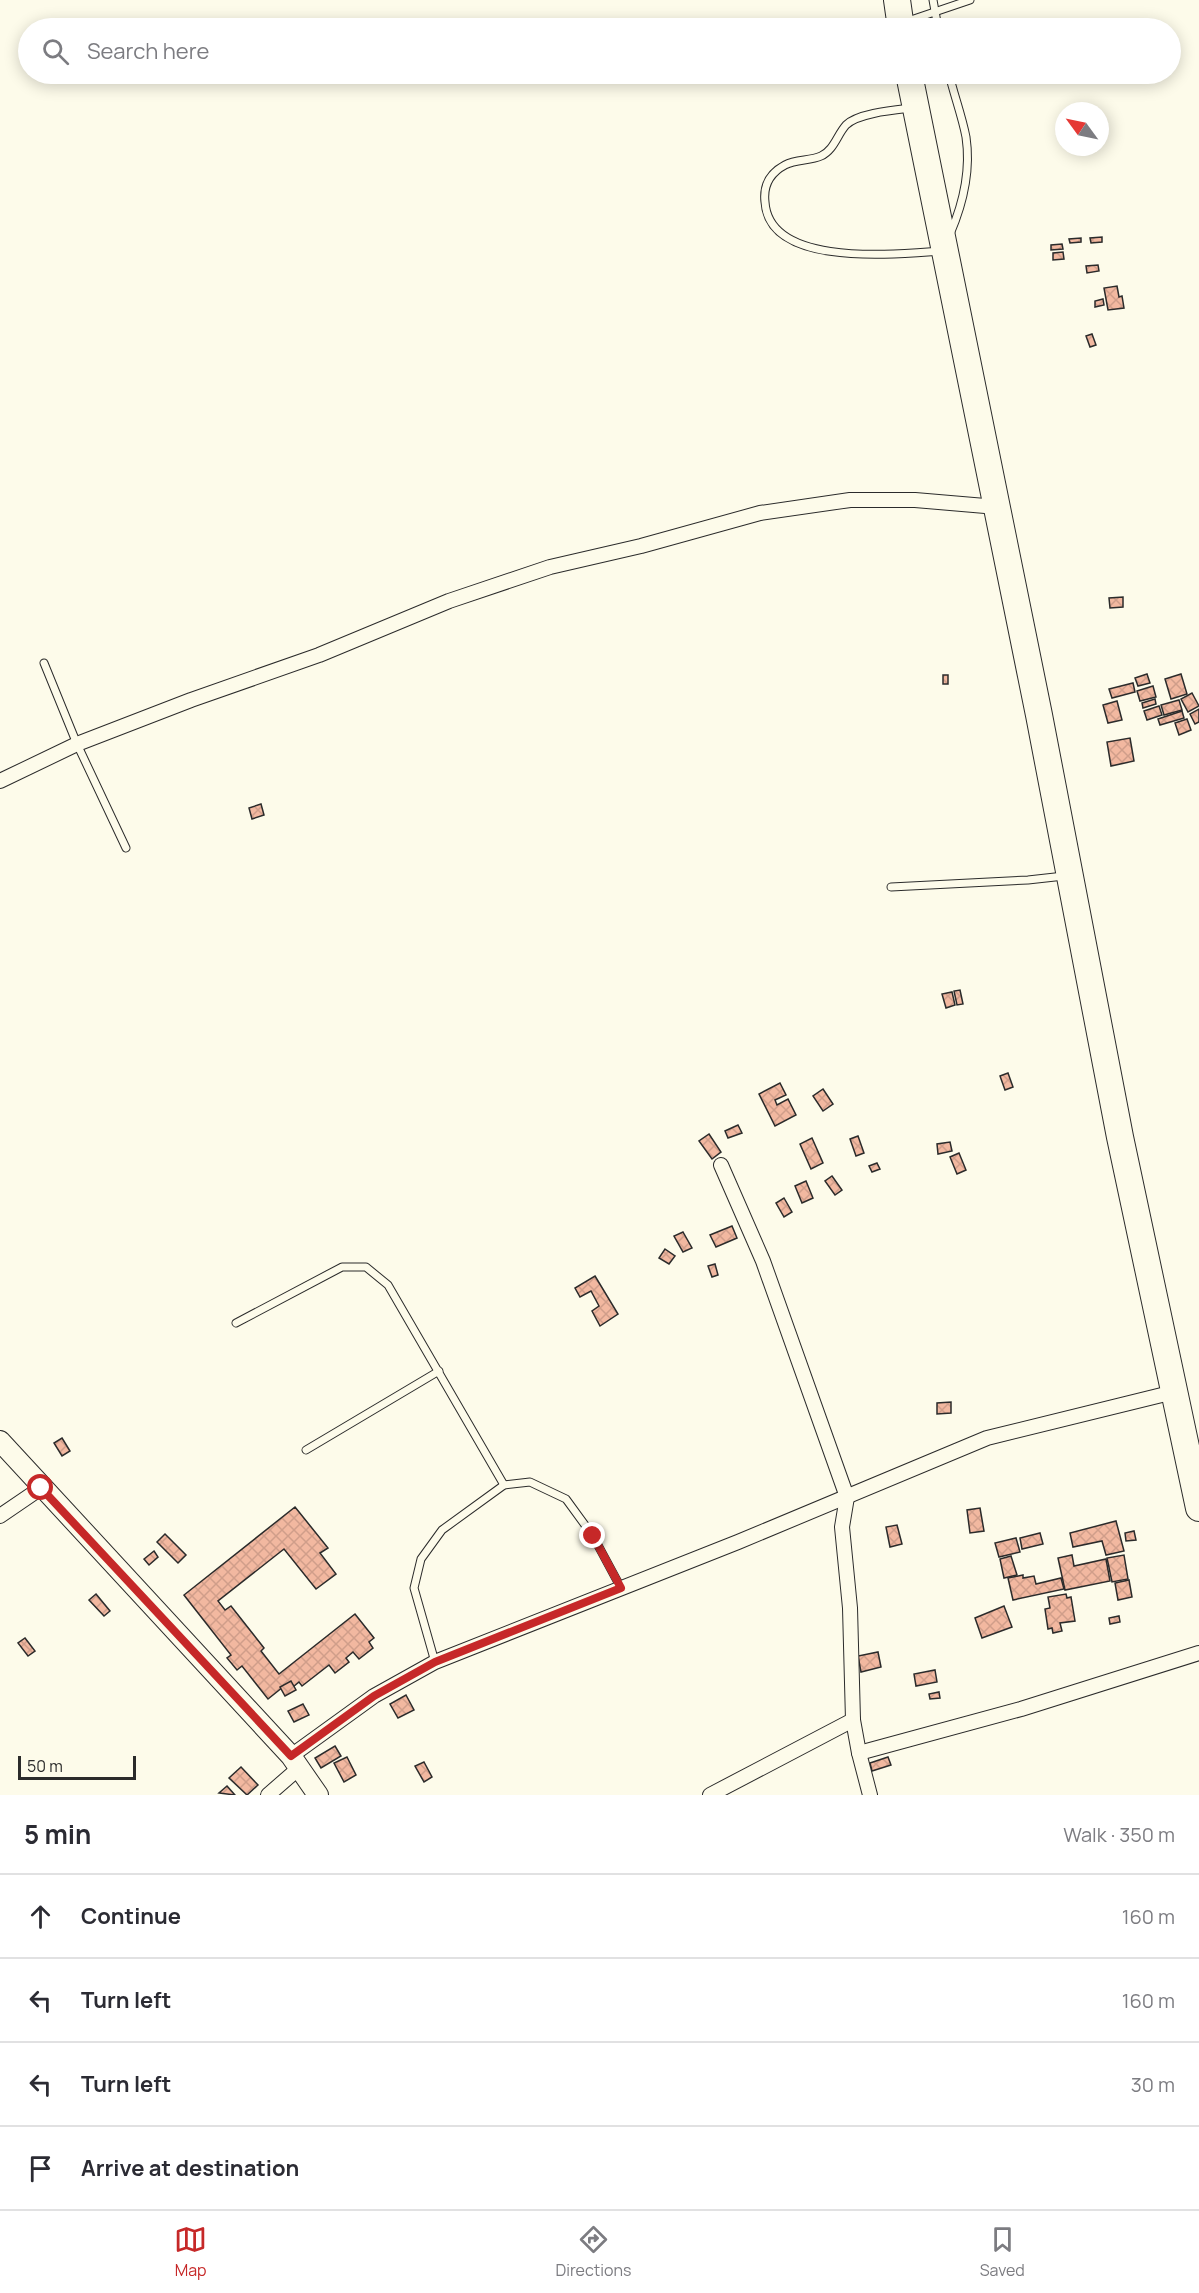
<!DOCTYPE html>
<meta charset="utf-8">
<style>
body{margin:0;font-family:Manrope,sans-serif;background:#f2f2f3;color:#2b2b33}
.compass{position:absolute;left:1055px;top:102px;width:54px;height:54px;border-radius:50%;background:#fff;box-shadow:0 3px 15px #0003;rotate:303deg}
.scale{position:absolute;left:18px;bottom:15px;width:118px;box-sizing:border-box;padding-left:6px;border:3px solid #2b2b2b;border-top:0;font-size:16px;line-height:21px;white-space:nowrap;color:#2b2b2b;-webkit-text-stroke:4px #fdfbea;paint-order:stroke}
.stop{position:absolute;width:18px;height:18px;margin:-14px;border:4px solid #c62828;border-radius:50%;background:#fff}
.stop.end{background:#c62828;border-color:#fff;box-shadow:0 2px 6px #0008}
.list{margin:0;padding:0;list-style:none}
h2{display:flex;justify-content:space-between;align-items:center;height:78px;margin:0;padding:0 24px;font-size:26px}
h2 small{font-size:20px;font-weight:400;color:#7c7c81}
.list li{display:grid;grid-template-columns:39px 1fr auto;gap:18px;align-items:center;box-sizing:border-box;height:84px;padding:0 24px;border-top:2px solid #e1e1e2}
.list b{display:block;font-size:22px;white-space:nowrap}
.list em{font-size:20px;font-style:normal;color:#7c7c81}
.icon{flex:none;width:33px;height:33px;fill:none;stroke:currentColor;stroke-width:2;stroke-linecap:round;stroke-linejoin:round}
.map{position:relative;flex:none;width:1199px;height:1795px;overflow:hidden}
.search{position:absolute;background:#fff;box-shadow:0 3px 15px #0003;left:18px;right:18px;top:18px;height:66px;display:flex;align-items:center;gap:15px;box-sizing:border-box;padding:0 21px;border-radius:33px;color:#7c7c81;font-size:22px}
.sheet{height:414px;background:#fff}
nav{display:flex;justify-content:space-around;align-items:center;box-sizing:border-box;height:84px;border-top:2px solid #e1e1e2;background:#fff;font-size:16px;color:#7c7c81}
nav a{display:grid;justify-items:center;gap:3px}
nav .on{color:#c62828}
.map>svg:first-child{display:block}
.building{fill:url(#building-cross-hatch);stroke:#2b2b2b;stroke-width:1.5}
.lines{fill:none;stroke-linecap:round;stroke-linejoin:round}
.lane-casing{stroke:#2b2b2b;stroke-width:9}
.street-casing{stroke:#2b2b2b;stroke-width:16}
.secondary-casing{stroke:#2b2b2b;stroke-width:22}
.highway-casing{stroke:#2b2b2b;stroke-width:28}
.lane{stroke:#fdfbea;stroke-width:7}
.street{stroke:#fdfbea;stroke-width:14}
.secondary{stroke:#fdfbea;stroke-width:20}
.highway{stroke:#fdfbea;stroke-width:26}
.route{stroke:#c62828;stroke-width:8}
</style>
<div class="map">
<svg width="1199" height="1795" viewBox="0 0 1199 1795">
<defs>
<pattern id="building-cross-hatch" width="8" height="8" patternUnits="userSpaceOnUse" patternTransform="scale(1.5)"><rect width="8" height="8" fill="#f2b8a0"/><path d="M0 0l8 8M0 8l8-8" fill="none" stroke="#d09e8a"/></pattern>
</defs>
<rect width="100%" height="100%" fill="#fdfbea"/>
<g class="building">
<path d="M1102,237V242L1091,243L1090,238Z"/>
<path d="M1081,238V242L1070,243L1069,239Z"/>
<path d="M1062,244L1063,249L1051,250V245Z"/>
<path d="M1063,252L1064,259L1053,260V253Z"/>
<path d="M1098,265L1099,271L1087,273L1086,266Z"/>
<path d="M1117,286L1119,297L1122,296L1124,308L1108,310L1104,288Z"/>
<path d="M1103,299L1104,305L1095,307V301Z"/>
<path d="M1092,334L1096,345L1090,347L1086,336Z"/>
<path d="M1123,597V607L1110,608L1109,598Z"/>
<path d="M1147,674L1150,683L1138,686L1135,678Z"/>
<path d="M1181,674L1187,694L1171,699L1165,679Z"/>
<rect x="943" y="675" width="5" height="9"/>
<path d="M1133,683L1135,692L1112,698L1109,689Z"/>
<path d="M1153,686L1156,697L1140,701L1137,691Z"/>
<path d="M1192,693L1199,706L1188,712L1181,699Z"/>
<path d="M1155,699L1156,704L1143,708L1142,703Z"/>
<path d="M1179,700L1182,710L1164,715L1161,705Z"/>
<path d="M1117,701L1122,720L1108,723L1103,705Z"/>
<path d="M1159,706L1162,715L1147,720L1144,711Z"/>
<path d="M1199,709V722L1195,724L1190,714Z"/>
<path d="M1182,711L1184,718L1160,725L1158,719Z"/>
<path d="M1187,719L1191,730L1179,735L1175,723Z"/>
<path d="M1130,738L1134,761L1111,766L1107,742Z"/>
<path d="M261,804L264,815L252,819L249,808Z"/>
<path d="M960,990L963,1004L957,1005L954,991Z"/>
<path d="M952,992L955,1005L946,1008L942,994Z"/>
<path d="M1008,1073L1013,1087L1005,1090L1000,1076Z"/>
<path d="M780,1083L786,1095L775,1100L777,1105L788,1099L796,1115L775,1126L759,1094Z"/>
<path d="M823,1089L833,1104L823,1111L813,1096Z"/>
<path d="M738,1125L742,1133L728,1138L725,1131Z"/>
<path d="M709,1134L721,1152L712,1159L699,1141Z"/>
<path d="M858,1136L864,1153L856,1156L850,1139Z"/>
<path d="M812,1138L823,1163L811,1169L800,1144Z"/>
<path d="M950,1142L952,1151L938,1154L937,1144Z"/>
<path d="M959,1153L966,1170L957,1174L950,1157Z"/>
<path d="M877,1163L880,1169L872,1172L869,1166Z"/>
<path d="M832,1176L842,1190L835,1195L825,1181Z"/>
<path d="M806,1181L813,1198L802,1203L795,1186Z"/>
<path d="M784,1198L792,1212L784,1217L776,1203Z"/>
<path d="M732,1226L737,1238L716,1247L710,1235Z"/>
<path d="M683,1232L692,1248L683,1252L674,1236Z"/>
<path d="M665,1249L675,1256L669,1264L659,1258Z"/>
<path d="M715,1264L718,1275L712,1277L708,1266Z"/>
<path d="M595,1276L618,1314L600,1326L592,1311L599,1306L591,1291L580,1297L575,1288Z"/>
<path d="M951,1402V1413L937,1414V1403Z"/>
<path d="M62,1438L70,1451L62,1456L54,1443Z"/>
<path d="M295,1507L328,1548L320,1553L336,1574L316,1589L284,1549L218,1601L225,1610L231,1606L264,1648L261,1651L279,1674L355,1614L374,1638L369,1642L373,1648L359,1659L353,1652L346,1658L349,1662L335,1673L329,1665L302,1686L299,1682L287,1692L283,1687L268,1699L242,1666L237,1670L227,1658L231,1655L184,1595Z"/>
<path d="M980,1508L984,1531L970,1533L967,1510Z"/>
<path d="M1116,1521L1124,1551L1106,1555L1102,1541L1073,1547L1070,1533Z"/>
<path d="M897,1525L902,1544L890,1547L886,1527Z"/>
<path d="M1134,1531L1136,1540L1126,1541L1125,1533Z"/>
<path d="M1040,1533L1043,1544L1022,1549L1020,1538Z"/>
<path d="M165,1534L186,1555L178,1563L157,1542Z"/>
<path d="M1016,1538L1020,1552L999,1557L995,1543Z"/>
<path d="M154,1551L158,1557L149,1565L144,1559Z"/>
<path d="M1072,1555L1074,1566L1106,1559L1110,1581L1065,1590L1058,1558Z"/>
<path d="M1124,1555L1128,1579L1112,1582L1107,1558Z"/>
<path d="M1011,1556L1017,1575L1004,1578L1000,1559Z"/>
<path d="M1023,1575V1578L1034,1576L1036,1584L1061,1578L1064,1589L1013,1600L1008,1578Z"/>
<path d="M1129,1580L1132,1597L1118,1600L1115,1583Z"/>
<path d="M96,1594L110,1611L104,1616L89,1600Z"/>
<path d="M1066,1594L1067,1598L1071,1597L1075,1621L1060,1623L1062,1631L1053,1633L1052,1628L1048,1629L1045,1609L1050,1608L1048,1597Z"/>
<path d="M1004,1606L1012,1627L982,1638L975,1618Z"/>
<path d="M1119,1616L1120,1622L1110,1624L1109,1618Z"/>
<path d="M25,1638L35,1651L28,1656L18,1643Z"/>
<path d="M878,1652L881,1667L861,1672L858,1656Z"/>
<path d="M935,1670L937,1682L916,1686L914,1674Z"/>
<path d="M291,1681L296,1690L285,1696L280,1687Z"/>
<path d="M939,1692L940,1698L930,1699L929,1694Z"/>
<path d="M406,1695L414,1710L398,1718L390,1704Z"/>
<path d="M303,1704L309,1715L294,1722L288,1711Z"/>
<path d="M335,1746L341,1756L321,1768L315,1758Z"/>
<path d="M347,1757L356,1775L344,1782L334,1763Z"/>
<path d="M888,1757L891,1765L872,1771L870,1763Z"/>
<path d="M424,1762L432,1777L424,1782L415,1766Z"/>
<path d="M241,1767L258,1785L247,1795L229,1778Z"/>
<path d="M227,1786L235,1795L219,1793Z"/>
</g>
<g class="lines">
<g class="lane-casing">
<g id="lane">
<path d="M933,0L938,28"/>
<path d="M905,22L970,0"/>
<path d="M949,74C954,95 962,116 966,137C971,171 963,204 950,234"/>
<path d="M912,108C895,110 858,113 846,125C837,135 834,150 821,156C810,161 796,159 785,165C770,173 763,185 765,202C769,268 896,254 941,251"/>
<path d="M44,663L77,744L126,848"/>
<path d="M891,887L1028,880L1064,876"/>
<path d="M236,1323L342,1267H366L388,1285L504,1485"/>
<path d="M306,1450L439,1371"/>
<path d="M435,1662L414,1588L421,1559L442,1530L504,1485L530,1482L566,1499L593,1536L621,1588"/>
</g>
</g>
<g class="street-casing">
<g id="street">
<path d="M0,781L77,744L191,700L319,655L449,601L550,567L641,546L760,513L850,500H915L997,507"/>
<path d="M721,1165L763,1261L847,1497L842,1527L850,1608L853,1720L859,1753L870,1795"/>
<path d="M0,1516L41,1488"/>
<path d="M859,1753L1021,1709L1199,1653"/>
<path d="M291,1756L374,1696L435,1662L738,1542L987,1438L1174,1392"/>
<path d="M268,1795L299,1768"/>
<path d="M710,1795L853,1720"/>
</g>
</g>
<g class="secondary-casing">
<path id="secondary" d="M0,1441L291,1756L318,1795"/>
</g>
<g class="highway-casing">
<g id="highway">
<path d="M897,0L901,28"/>
<path d="M909,74L1039,715L1120,1137L1199,1508"/>
</g>
</g>
<use href="#lane" class="lane"/>
<use href="#street" class="street"/>
<use href="#secondary" class="secondary"/>
<use href="#highway" class="highway"/>
</g>
<g class="lines">
<path class="route" d="M41,1488L291,1756L374,1696L435,1662L621,1588L593,1536"/>
</g>
</svg>
<svg class="compass" viewBox="-18 -18 36 36"><path d="M0-13l5 13h-10z" fill="#e53935"/><path d="M0 13l5-13h-10z" fill="#7c7c81"/></svg>
<div class="scale">50 m</div>
<div class="stop" style="left:41px;top:1488px"></div>
<div class="stop end" style="left:593px;top:1536px"></div>
<div class="search"><svg class="icon" aria-label="search" viewBox="0 0 24 24"><circle cx="10" cy="10" r="6"/><path d="M15 15l6 6"/></svg>Search here</div>
</div>
<section class="sheet">
<h2>5 min<small>Walk · 350 m</small></h2>
<ul class="list">
<li><svg class="icon" aria-label="ahead" viewBox="0 0 24 24"><path d="M12 20V5M6 11l6-6 6 6"/></svg><div><b>Continue</b></div><em>160 m</em></li>
<li><svg class="icon" aria-label="left" viewBox="0 0 24 24"><path d="M17 20v-9H6M10 6l-5 5 5 5"/></svg><div><b>Turn left</b></div><em>160 m</em></li>
<li><svg class="icon" aria-label="left" viewBox="0 0 24 24"><path d="M17 20v-9H6M10 6l-5 5 5 5"/></svg><div><b>Turn left</b></div><em>30 m</em></li>
<li><svg class="icon" aria-label="arrive" viewBox="0 0 24 24"><path d="M6 21V4h12l-3 4 3 4H6"/></svg><div><b>Arrive at destination</b></div></li>
</ul>
</section>
<nav>
<a class="on"><svg class="icon" aria-label="map" viewBox="0 0 24 24"><path d="M3 6l6-2 6 2 6-2v14l-6 2-6-2-6 2zM9 4v14M15 6v14"/></svg>Map</a>
<a><svg class="icon" aria-label="directions" viewBox="0 0 24 24"><path d="M12 3l9 9-9 9-9-9zM9 14v-3h6M13 9l2 2-2 2"/></svg>Directions</a>
<a><svg class="icon" aria-label="saved" viewBox="0 0 24 24"><path d="M7 4h10v16l-5-4-5 4z"/></svg>Saved</a>
</nav>
